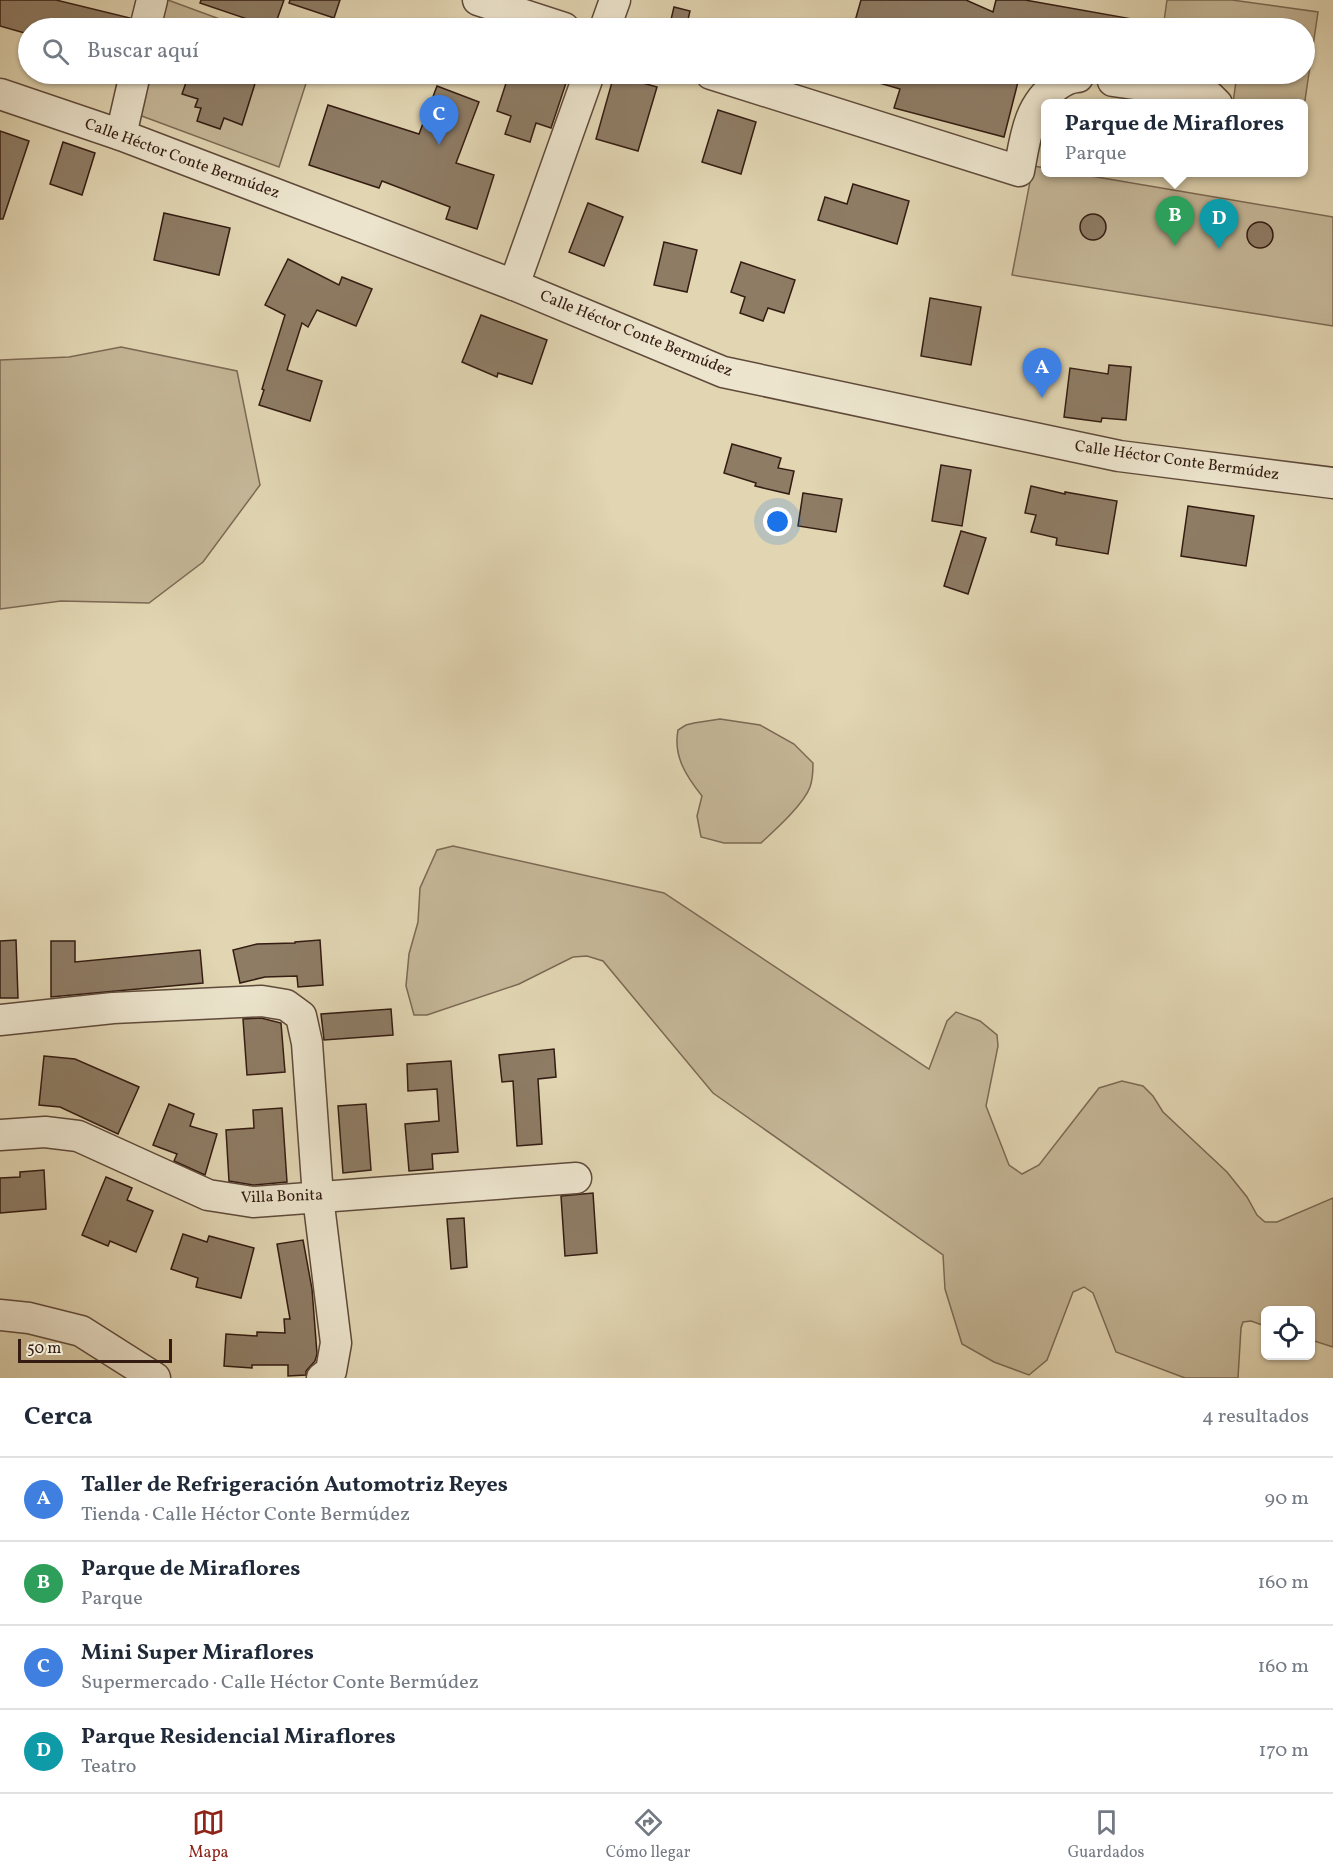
<!DOCTYPE html>
<html lang="es">
<meta charset="utf-8">
<style>
body{margin:0;font-family:Vollkorn,serif;background:#f2f2f3;color:#1f2937}
.controls{position:absolute;right:18px;bottom:18px;display:grid;overflow:hidden;border-radius:9px;box-shadow:0 2px 4px #0004}
.controls button{width:54px;height:54px;display:grid;place-items:center;padding:0;border:0;border-bottom:2px solid #e0e1e3;background:#fff;color:#1f2937;font:30px sans-serif}
.scale{position:absolute;left:18px;bottom:15px;width:154px;box-sizing:border-box;padding-left:6px;border:3px solid #341c12;border-top:0;font-size:16px;line-height:21px;white-space:nowrap;color:#341c12;-webkit-text-stroke:4px #ece4cd;paint-order:stroke}
.you{position:absolute;left:778px;top:522px;width:21px;height:21px;margin:-15px;border:4px solid #fff;border-radius:50%;background:#1a73e8;box-shadow:0 0 0 9px #1a73e833}
.badge{display:grid;place-items:center;width:39px;height:39px;border-radius:50%;background:#8f2418;color:#fff;font-size:20px;font-weight:700}
.pin{position:absolute;translate:-50% -50px;filter:drop-shadow(0 2px 3px #0008)}
.pin::after{content:'';position:absolute;top:32px;width:21px;height:18px;background:inherit;clip-path:polygon(0 0,100% 0,50% 100%)}
.popup{position:absolute;left:1041px;top:99px;width:267px;height:78px;box-sizing:border-box;display:grid;place-content:center;border-radius:9px;background:#fff;filter:drop-shadow(0 2px 4px #0005);font-size:20px;white-space:nowrap;color:#747a83}
.popup b{font-size:22px;color:#1f2937}
.popup::after{content:'';position:absolute;left:50%;top:100%;margin-left:-12px;border:12px solid transparent;border-top-color:#fff}
.list{margin:0;padding:0;list-style:none}
h2{display:flex;justify-content:space-between;align-items:center;height:78px;margin:0;padding:0 24px;font-size:26px}
h2 small{font-size:20px;font-weight:400;color:#747a83}
.list li{display:grid;grid-template-columns:39px 1fr auto;gap:18px;align-items:center;box-sizing:border-box;height:84px;padding:0 24px;border-top:2px solid #e0e1e3}
.list b{display:block;font-size:22px;white-space:nowrap}
.list p{margin:0;font-size:20px;white-space:nowrap;color:#747a83}
.list em{font-size:20px;font-style:normal;color:#747a83}
.icon{flex:none;width:33px;height:33px;fill:none;stroke:currentColor;stroke-width:2;stroke-linecap:round;stroke-linejoin:round}
.map{position:relative;flex:none;width:1333px;height:1378px;overflow:hidden}
.search{position:absolute;background:#fff;box-shadow:0 2px 4px #0004;left:18px;right:18px;top:18px;height:66px;display:flex;align-items:center;gap:15px;box-sizing:border-box;padding:0 21px;border-radius:33px;color:#747a83;font-size:22px}
.sheet{height:414px;background:#fff}
nav{display:flex;justify-content:space-around;align-items:center;box-sizing:border-box;height:84px;border-top:2px solid #e0e1e3;background:#fff;font-size:16px;color:#747a83}
nav a{display:grid;justify-items:center;gap:3px}
nav .on{color:#8f2418}
.map>svg:first-child{display:block}
.green{fill:#c4b697;stroke:#7c6954;stroke-width:1.5}
.building{fill:#8e7c65;stroke:#341c12;stroke-width:1.5}
.lines{fill:none;stroke-linecap:round;stroke-linejoin:round}
.minor-casing{stroke:#5f4a3a;stroke-width:33}
.minor{stroke:#ece4cd;stroke-width:30}
.labels{text-anchor:middle;dominant-baseline:central;stroke-width:6;stroke-linejoin:round;paint-order:stroke}
.street-label{font-size:16px;fill:#341c12;stroke:#ece4cd}
</style>
<div class="map">
<svg width="1333" height="1378" viewBox="0 0 1333 1378">
<rect width="100%" height="100%" fill="#e1d5b2"/>
<filter id="stains"><feTurbulence type="fractalNoise" baseFrequency=".00333" numOctaves="4"/><feColorMatrix values="0 0 0 0 .2 0 0 0 0 .09 0 0 0 0 .02 0 0 0 .5 -.17"/></filter>
<radialGradient id="worn" r=".72"><stop offset=".6" stop-color="#630" stop-opacity="0"/><stop offset="1" stop-color="#630" stop-opacity=".3"/></radialGradient>
<g class="green">
<path d="M166,0H168L244,28H159Z"/>
<path d="M1167,0H1232L1318,12L1304,107V104L1233,103L1237,74H1304V28H1163Z"/>
<path d="M149,74H309L279,167L139,115Z"/>
<path d="M1033,166L1046,168V172L1073,173L1333,217V326L1012,275Z"/>
<path d="M121,347L237,371L260,485L203,562L149,603L61,601L0,609V360L69,357Z"/>
<path d="M720,719L760,725L794,744L813,763C813,772 813,779 810,787C804,804 775,830 761,843H724L701,837L697,816L702,796C686,776 673,756 678,730L686,725L694,723Z"/>
<path d="M453,846L664,893L929,1069L947,1021L956,1012L980,1021L997,1035L998,1046L986,1106L1009,1165L1022,1174L1039,1165L1099,1088L1122,1081L1143,1086L1153,1096L1163,1112L1227,1172L1247,1197L1257,1215L1265,1222H1277L1333,1198V1347L1311,1340L1310,1310H1266L1265,1326L1251,1321L1243,1322L1241,1328L1238,1378H1185L1116,1352L1093,1293L1084,1287L1073,1292L1047,1360L1029,1375L994,1362L962,1344L945,1289L943,1255L713,1093L603,961L587,956L573,957L519,984L427,1015H414L406,986L409,954L418,922L420,888L437,850Z"/>
</g>
<g class="building">
<path d="M0,0H56L130,18L128,28H28V34L0,26Z"/>
<path d="M201,0H284L274,28L200,3Z"/>
<path d="M290,0H340L334,18L289,3Z"/>
<path d="M861,0H966L993,12L996,0H1025L1138,20L1137,28H853Z"/>
<path d="M674,7L690,11L686,28H669Z"/>
<path d="M189,74H258L242,125L224,118L220,129L197,121L201,108L195,107L198,99L182,94Z"/>
<path d="M509,74H569L551,128L536,123L530,142L505,134L511,116L497,111Z"/>
<path d="M863,74H1020L1004,137L894,108L900,89L862,78Z"/>
<path d="M614,75L657,87L638,151L596,139Z"/>
<path d="M437,86L479,102L456,163L494,175L477,229L446,219L450,207L382,181L379,188L309,165L328,105L419,134Z"/>
<path d="M718,110L756,122L741,174L702,162Z"/>
<path d="M0,131L29,141L3,219H0Z"/>
<path d="M63,142L95,153L82,195L50,184Z"/>
<path d="M853,184L909,201L897,244L818,220L825,197L847,204Z"/>
<path d="M588,203L623,217L604,266L569,252Z"/>
<path d="M164,213L230,228L219,275L154,260Z"/>
<circle cx="1093" cy="227" r="13"/>
<circle cx="1260" cy="235" r="13"/>
<path d="M664,242L697,250L687,292L654,285Z"/>
<path d="M288,259L339,285L342,277L372,289L356,326L317,310L308,327L302,323L287,370L322,381L310,421L259,405L264,390L262,389L285,315L265,305Z"/>
<path d="M741,262L795,280L784,313L768,308L763,321L740,313L745,297L731,292Z"/>
<path d="M930,298L981,307L971,365L921,356Z"/>
<path d="M481,315L547,340L532,384L498,373L497,377L462,362Z"/>
<path d="M1109,365L1131,367L1126,420L1102,418L1101,422L1064,417L1070,368L1108,374Z"/>
<path d="M732,444L781,458L778,468L794,471L789,494L755,486L756,483L724,473Z"/>
<path d="M941,465L971,470L962,526L932,521Z"/>
<path d="M1031,486L1065,494V492L1117,501L1108,554L1056,545L1057,538L1031,532L1036,515L1025,513Z"/>
<path d="M803,493L842,499L836,532L798,526Z"/>
<path d="M1188,506L1254,516L1246,566L1181,556Z"/>
<path d="M961,531L986,538L968,594L944,586Z"/>
<path d="M16,940L18,998H0V941Z"/>
<path d="M320,940L323,985L298,987L297,976L265,977L240,983L233,950L257,944L295,943V942Z"/>
<path d="M51,941H75V962L200,950L203,983L51,997Z"/>
<path d="M391,1009L393,1035L324,1040L321,1014Z"/>
<path d="M261,1018L281,1023L285,1072L247,1075L243,1019Z"/>
<path d="M554,1049L556,1077L538,1079L542,1144L517,1146L513,1081L502,1082L499,1055Z"/>
<path d="M44,1056L75,1059L139,1087L118,1134L60,1107L39,1105Z"/>
<path d="M451,1061L458,1152L432,1154L433,1169L409,1171L405,1124L439,1121L437,1089L408,1091L407,1064Z"/>
<path d="M169,1104L194,1114L190,1126L217,1134L205,1175L174,1161L177,1154L153,1145Z"/>
<path d="M366,1104L371,1170L343,1173L338,1106Z"/>
<path d="M282,1108L287,1182L253,1185L229,1181L226,1130L254,1128L253,1110Z"/>
<path d="M44,1170L46,1209L0,1213V1178L20,1177V1172Z"/>
<path d="M106,1177L132,1188L127,1200L153,1211L136,1252L110,1241L108,1246L82,1235Z"/>
<path d="M593,1193L597,1253L565,1256L561,1196Z"/>
<path d="M464,1218L467,1267L451,1269L447,1219Z"/>
<path d="M183,1234L207,1242L209,1236L254,1248L241,1298L196,1287L198,1278L171,1269Z"/>
<path d="M303,1240L312,1289L317,1354L315,1361L306,1371V1375L288,1376V1365H252V1368L224,1366L226,1334L257,1336V1332L285,1333L284,1319H290L277,1244Z"/>
</g>
<g class="lines">
<g class="minor-casing">
<g id="minor">
<path d="M478,0L564,28"/>
<path d="M145,28L152,0"/>
<path d="M605,28L615,0"/>
<path d="M711,74L1019,171C1025,140 1028,105 1056,86C1063,81 1070,77 1078,77"/>
<path d="M1113,81L1204,94L1209,96L1217,104"/>
<path d="M0,94L121,135L514,285L723,372L1119,456L1333,483"/>
<path d="M121,135L135,74"/>
<path d="M514,285L589,74"/>
<path d="M0,1020L113,1008L262,1001L286,1005L301,1016L307,1043L318,1197L336,1343L331,1371L322,1378"/>
<path d="M0,1135L45,1132L78,1136L208,1195L253,1202L576,1178"/>
<path d="M0,1315L29,1318L81,1331L155,1378"/>
</g>
</g>
<use href="#minor" class="minor"/>
</g>
<g class="labels">
<g class="street-label">
<text transform="translate(182 159) rotate(20)">Calle Héctor Conte Bermúdez</text>
<text transform="translate(636 334) rotate(22)">Calle Héctor Conte Bermúdez</text>
<text transform="translate(1177 461) rotate(8)">Calle Héctor Conte Bermúdez</text>
<text transform="translate(282 1197) rotate(-2)">Villa Bonita</text>
</g>
</g>
<rect width="100%" height="100%" filter="url(#stains)"/>
<rect width="100%" height="100%" fill="url(#worn)"/>
</svg>
<div class="controls">
<button><svg class="icon" aria-label="locate" viewBox="0 0 24 24"><circle cx="12" cy="12" r="6"/><path d="M12 2v4M12 18v4M2 12h4M18 12h4"/></svg></button>
</div>
<div class="scale">50 m</div>
<div class="you"></div>
<div class="pin badge" style="left:1042px;top:398px;background:#3f7fe0">A</div>
<div class="pin badge" style="left:1175px;top:246px;background:#2e9e5b">B</div>
<div class="popup"><b>Parque de Miraflores</b>Parque</div>
<div class="pin badge" style="left:439px;top:145px;background:#3f7fe0">C</div>
<div class="pin badge" style="left:1219px;top:249px;background:#0f9aa8">D</div>
<div class="search"><svg class="icon" aria-label="search" viewBox="0 0 24 24"><circle cx="10" cy="10" r="6"/><path d="M15 15l6 6"/></svg>Buscar aquí</div>
</div>
<section class="sheet">
<h2>Cerca<small>4 resultados</small></h2>
<ul class="list">
<li><span class="badge" style="background:#3f7fe0">A</span><div><b>Taller de Refrigeración Automotriz Reyes</b><p>Tienda · Calle Héctor Conte Bermúdez</p></div><em>90 m</em></li>
<li><span class="badge" style="background:#2e9e5b">B</span><div><b>Parque de Miraflores</b><p>Parque</p></div><em>160 m</em></li>
<li><span class="badge" style="background:#3f7fe0">C</span><div><b>Mini Super Miraflores</b><p>Supermercado · Calle Héctor Conte Bermúdez</p></div><em>160 m</em></li>
<li><span class="badge" style="background:#0f9aa8">D</span><div><b>Parque Residencial Miraflores</b><p>Teatro</p></div><em>170 m</em></li>
</ul>
</section>
<nav>
<a class="on"><svg class="icon" aria-label="map" viewBox="0 0 24 24"><path d="M3 6l6-2 6 2 6-2v14l-6 2-6-2-6 2zM9 4v14M15 6v14"/></svg>Mapa</a>
<a><svg class="icon" aria-label="directions" viewBox="0 0 24 24"><path d="M12 3l9 9-9 9-9-9zM9 14v-3h6M13 9l2 2-2 2"/></svg>Cómo llegar</a>
<a><svg class="icon" aria-label="saved" viewBox="0 0 24 24"><path d="M7 4h10v16l-5-4-5 4z"/></svg>Guardados</a>
</nav>
